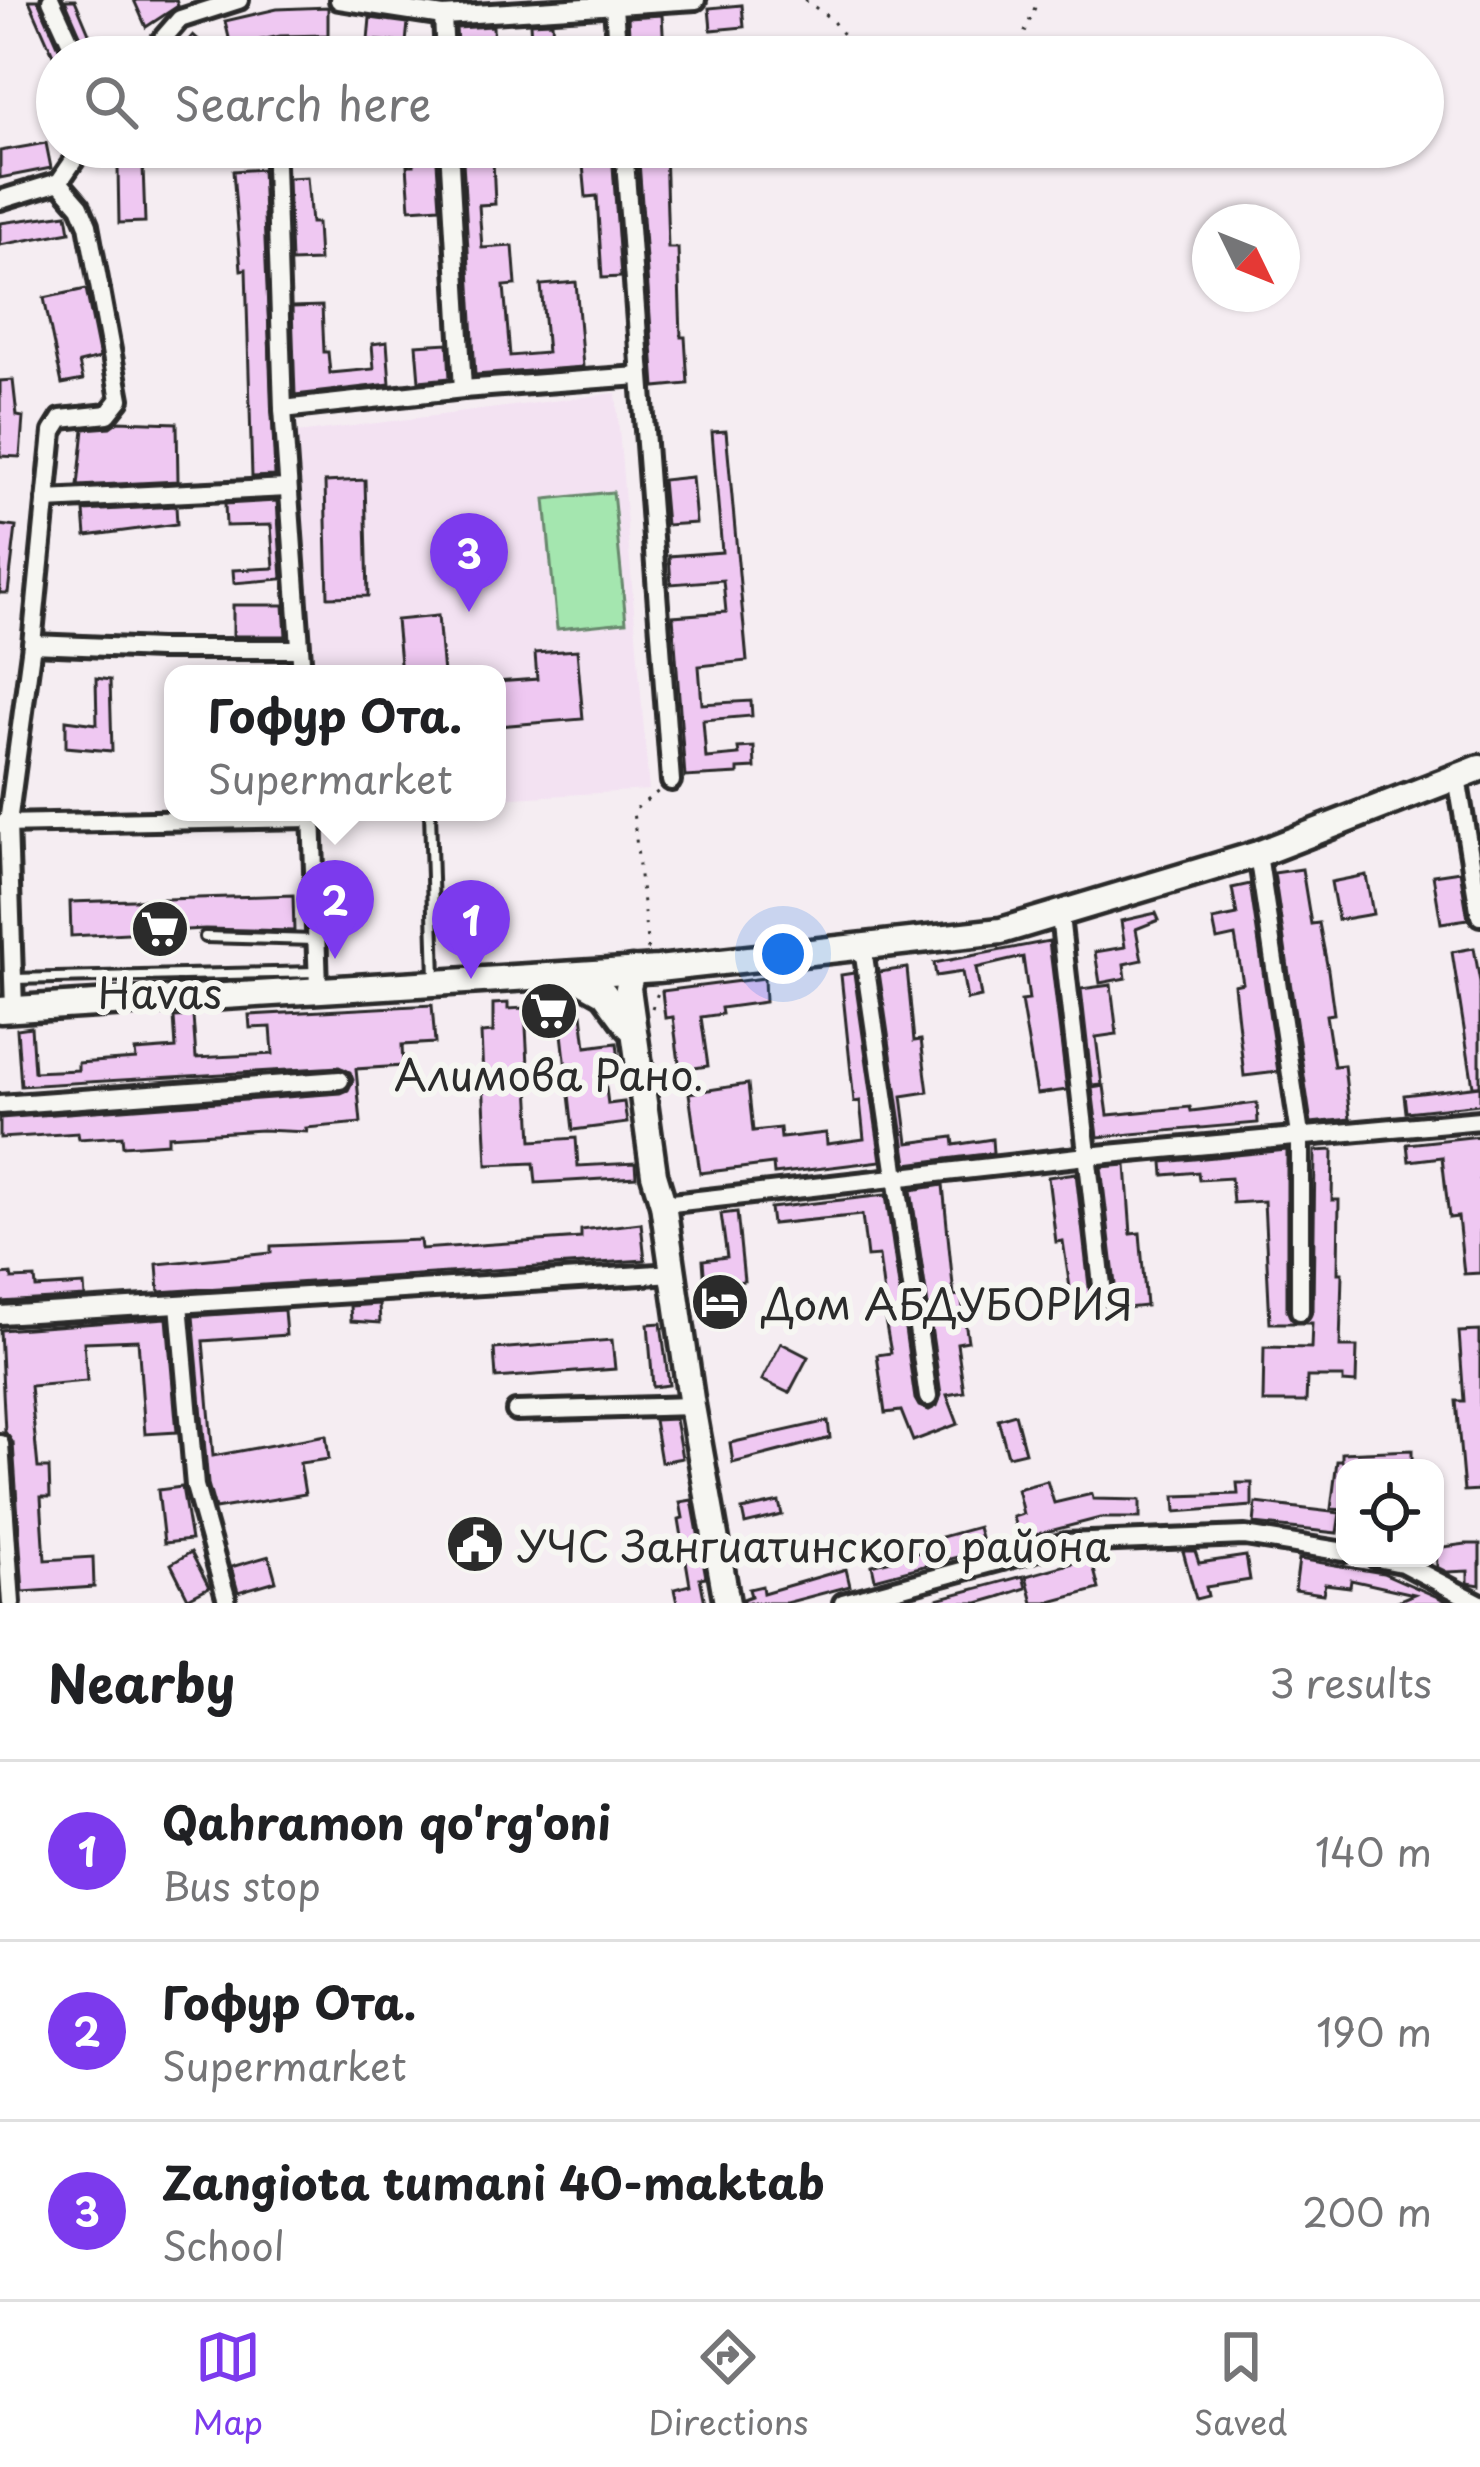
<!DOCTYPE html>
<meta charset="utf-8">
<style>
body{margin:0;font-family:"Playpen Sans",sans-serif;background:#f6f6f6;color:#202124}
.controls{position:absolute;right:36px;bottom:36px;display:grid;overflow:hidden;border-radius:24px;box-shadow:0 3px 9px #0004}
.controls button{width:108px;height:108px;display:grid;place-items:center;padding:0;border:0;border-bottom:3px solid #e0e0e0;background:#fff;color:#202124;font:60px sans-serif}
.compass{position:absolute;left:1192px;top:204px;width:108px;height:108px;border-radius:50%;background:#fff;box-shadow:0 3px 9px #0004;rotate:133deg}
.you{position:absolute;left:783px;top:954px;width:42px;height:42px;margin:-30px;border:9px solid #fff;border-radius:50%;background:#1a73e8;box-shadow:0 0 0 18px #1a73e833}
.badge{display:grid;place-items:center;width:78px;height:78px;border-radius:50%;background:#7c3aed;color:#fff;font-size:39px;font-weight:700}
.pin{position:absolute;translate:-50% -99px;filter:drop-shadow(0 3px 6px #0008)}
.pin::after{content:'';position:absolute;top:63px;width:42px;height:36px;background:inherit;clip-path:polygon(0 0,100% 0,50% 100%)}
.popup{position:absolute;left:164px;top:665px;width:342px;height:156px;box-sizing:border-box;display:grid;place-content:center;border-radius:24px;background:#fff;filter:drop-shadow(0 3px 9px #0005);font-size:39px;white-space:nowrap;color:#757577}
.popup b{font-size:45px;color:#202124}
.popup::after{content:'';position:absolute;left:50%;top:100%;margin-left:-24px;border:24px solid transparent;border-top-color:#fff}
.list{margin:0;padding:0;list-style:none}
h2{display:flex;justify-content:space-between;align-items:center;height:156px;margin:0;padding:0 48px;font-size:51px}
h2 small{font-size:39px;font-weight:400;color:#757577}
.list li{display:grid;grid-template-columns:78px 1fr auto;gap:36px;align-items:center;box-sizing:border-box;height:180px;padding:0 48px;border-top:3px solid #e0e0e0}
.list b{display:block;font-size:45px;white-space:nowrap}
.list p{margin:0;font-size:39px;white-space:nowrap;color:#757577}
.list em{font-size:39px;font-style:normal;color:#757577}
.icon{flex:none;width:66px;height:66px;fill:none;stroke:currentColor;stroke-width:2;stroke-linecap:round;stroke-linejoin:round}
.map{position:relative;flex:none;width:1480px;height:1603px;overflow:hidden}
.search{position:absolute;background:#fff;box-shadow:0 3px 9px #0004;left:36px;right:36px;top:36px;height:132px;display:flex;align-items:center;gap:30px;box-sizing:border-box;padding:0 42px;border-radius:66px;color:#757577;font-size:45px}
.sheet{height:696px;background:#fff}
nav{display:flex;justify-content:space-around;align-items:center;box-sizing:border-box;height:168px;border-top:3px solid #e0e0e0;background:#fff;font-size:33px;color:#757577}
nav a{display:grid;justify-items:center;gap:6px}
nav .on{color:#7c3aed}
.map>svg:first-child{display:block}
.built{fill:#f3e2f2}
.green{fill:#a4e6af;stroke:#68886d;stroke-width:3}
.building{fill:#efc8f2;stroke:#2b2b2b;stroke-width:3}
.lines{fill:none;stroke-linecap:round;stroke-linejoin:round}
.lane-casing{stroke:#2b2b2b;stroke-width:16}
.street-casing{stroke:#2b2b2b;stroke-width:26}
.secondary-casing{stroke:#2b2b2b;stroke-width:33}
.path{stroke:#2b2b2b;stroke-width:3;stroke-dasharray:3 9;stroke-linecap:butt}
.lane{stroke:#f6f6f2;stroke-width:8}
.street{stroke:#f6f6f2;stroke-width:16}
.secondary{stroke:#f6f6f2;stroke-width:24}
.labels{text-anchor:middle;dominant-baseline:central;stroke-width:12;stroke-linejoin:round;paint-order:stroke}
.poi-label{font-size:42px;fill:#2b2b2b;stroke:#f6f6f2}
</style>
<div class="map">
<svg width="1480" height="1603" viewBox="0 0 1480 1603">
<rect width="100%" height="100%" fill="#f5edf2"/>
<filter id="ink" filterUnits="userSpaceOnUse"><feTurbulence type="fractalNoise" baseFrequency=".00833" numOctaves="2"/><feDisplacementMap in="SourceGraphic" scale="24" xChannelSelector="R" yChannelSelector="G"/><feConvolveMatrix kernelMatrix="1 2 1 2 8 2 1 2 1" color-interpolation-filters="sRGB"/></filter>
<g filter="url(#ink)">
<path class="built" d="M616,393L649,790L497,799V674H308L289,434Z"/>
<path class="green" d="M613,492L626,622L557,629L545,499Z"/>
<g class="building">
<path d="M29,0H38L63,57H54Z"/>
<path d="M65,0H75L99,57H90Z"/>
<path d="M134,0H176L178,6L146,27Z"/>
<path d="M742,5L744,27L711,30L709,8Z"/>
<path d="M328,7V35L280,36L231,46L225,21L277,9Z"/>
<path d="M662,15L664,49L630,52L628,17Z"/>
<path d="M370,18L408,23L406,43L368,40Z"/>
<path d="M552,22L554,57H532L530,23Z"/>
<path d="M493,26L494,57H458L456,28Z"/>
<path d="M193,35L218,57H173Z"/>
<path d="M46,143L51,168L0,178V151Z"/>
<path d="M413,147H436L440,207L410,209L407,165H414Z"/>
<path d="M638,147H665L668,248H678L681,337H685L688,384L655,387Z"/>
<path d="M612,152L621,277L602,278L597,196L586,197L582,154Z"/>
<path d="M493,159L495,204L479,205L482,248L513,246L516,285L504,286L510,356L547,353L541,285L576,282L583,367L475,375L463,161Z"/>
<path d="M143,166L145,222L119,223L118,167Z"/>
<path d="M262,169L275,476L252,477L246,269L241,270L233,171Z"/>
<path d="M307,177L311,223H317L319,261L291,262L288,178Z"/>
<path d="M67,214L70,232L0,245V223Z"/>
<path d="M86,289L100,358L79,363L83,380L62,384L44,298Z"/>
<path d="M322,306L324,352H328L330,373L374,369L372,344L387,342L390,384L295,395L292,307Z"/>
<path d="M448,343L450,378L419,381L416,345Z"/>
<path d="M13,380L17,416L23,417L20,457L0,456V381Z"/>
<path d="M118,421L177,423L178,481L78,486L84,429L110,427Z"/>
<path d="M726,431L747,661L699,666L702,704L751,701L752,716L703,720L706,758L739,755L738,748L754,747L755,768L738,769V774L685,777L673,616L726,612L723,580L671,584L669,556L722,552L712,432Z"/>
<path d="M692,477L696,523L666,525L662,480Z"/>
<path d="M365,480L368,596L328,597L325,482Z"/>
<path d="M277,501L282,579L234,583L233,570L274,568L271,525L226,526L225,504Z"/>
<path d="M176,506L177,524L86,536L84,511Z"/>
<path d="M0,525L16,527L8,593H0Z"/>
<path d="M233,605H284L286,636H233Z"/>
<path d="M438,616L443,674H401L396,620Z"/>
<path d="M577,650L583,719L497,726V682L537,679L535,653Z"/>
<path d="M96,678L110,680L112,751L66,747V720L97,724Z"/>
<path d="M1302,869L1311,924L1319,923L1328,970L1334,1014L1326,1015L1334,1066L1344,1065L1350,1119L1311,1123L1274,873Z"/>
<path d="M1460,871L1468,919L1441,923L1433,875Z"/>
<path d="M1366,875L1373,914L1338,920L1331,882Z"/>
<path d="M1250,884L1278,1072L1244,1076L1234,985L1243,983L1235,936L1217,940L1213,920L1237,915L1232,888Z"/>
<path d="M293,895L294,931L205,929L71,936L70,902Z"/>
<path d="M1156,913L1159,920L1136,929L1142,960L1124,964L1126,978L1100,983L1095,952L1125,947L1121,921Z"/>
<path d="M1049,941L1067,1090L1037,1094L1021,1001L1029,1000L1023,957L976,968L981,997L967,1000L962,972L936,976L934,963Z"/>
<path d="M1474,948L1480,982V1086H1473L1452,952Z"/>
<path d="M907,968L914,1041L921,1040L928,1092L902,1096L908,1143L953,1137L954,1145L992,1139L993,1153L907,1164L879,972Z"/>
<path d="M854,973L881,1161L774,1174L773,1164L700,1173L689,1093L748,1084L753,1131L780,1128L781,1138L826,1133L827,1144L864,1139L860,1101L854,1102L841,975Z"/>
<path d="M764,978L765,1002L721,1008L722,1014L701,1017L708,1066L680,1070L673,1017L665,1018L662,991Z"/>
<path d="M1111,985L1117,1034L1096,1037L1102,1085L1092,1086L1081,989Z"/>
<path d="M508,1003V1009L525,1008L532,1141L576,1138L578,1166L635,1163L636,1177L536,1183L534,1163L487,1165L481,1033L493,1032V1004Z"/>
<path d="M432,1005L435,1043L402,1045L403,1066L356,1069L361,1123L306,1128L307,1132L262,1130L168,1136V1143L123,1146L122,1136L79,1139L78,1133L0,1138V1118L341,1093L348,1090L353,1080L350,1072L339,1067L21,1086L17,1029L31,1027L34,1072L78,1070V1063L136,1059L135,1051L176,1048L174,1017L193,1016L196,1058L273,1054L271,1027L250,1028L249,1015Z"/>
<path d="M582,1014L586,1047L617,1043L621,1079L605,1081L608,1104L624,1102L627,1123L573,1130L560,1016Z"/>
<path d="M1104,1086L1108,1115L1190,1107L1191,1111L1257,1103L1258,1123L1098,1137L1092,1088Z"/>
<path d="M1480,1086V1104L1406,1112L1404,1095Z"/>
<path d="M1480,1136V1273L1464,1274L1458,1217L1449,1218L1442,1157L1409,1161L1407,1144Z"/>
<path d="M1287,1150V1311L1297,1323H1270L1264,1201L1233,1203L1231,1178L1199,1180L1198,1172L1164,1175L1163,1162Z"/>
<path d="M1333,1150L1332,1200H1339L1338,1273H1342L1340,1347H1357L1356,1383L1343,1382V1377H1307L1306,1402H1263L1264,1347L1311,1348L1312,1323H1303L1313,1311L1315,1151Z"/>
<path d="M1126,1165L1131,1234L1140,1233L1146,1306L1117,1309L1113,1301L1116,1293L1101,1167Z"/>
<path d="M1076,1173L1090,1295L1096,1304L1073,1308L1063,1241L1056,1242L1048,1177Z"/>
<path d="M943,1185L954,1296L961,1295L968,1341L957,1343L964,1392L947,1395L958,1424L913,1441L901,1411L885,1413L877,1355L891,1353L882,1303H885L879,1256L867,1257L862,1215L772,1224L770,1208L886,1195L915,1399L919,1406L929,1410L937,1406L941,1395L911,1190Z"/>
<path d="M737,1212L744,1281L705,1286L703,1260L727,1257L721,1214Z"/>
<path d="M641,1223L645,1260L159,1292L157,1264L271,1253V1246L420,1240L421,1249L581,1238V1230Z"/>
<path d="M11,1274L12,1279L35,1278L36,1288L84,1285L85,1297L0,1302V1275Z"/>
<path d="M379,1304L380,1323L351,1321L350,1306Z"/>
<path d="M284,1310L286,1335L203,1341L213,1456L326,1435L329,1459L300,1463L305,1494L215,1509L208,1484L193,1316Z"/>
<path d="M167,1318L177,1432L145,1434L138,1340L84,1342L87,1381L30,1386L38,1468H49L50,1497H41L45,1560L93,1557L94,1587L23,1592L13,1443L5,1432L0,1330Z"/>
<path d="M661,1323L669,1385L653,1387L648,1324Z"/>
<path d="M1480,1331V1490L1464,1491L1456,1401H1464L1459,1332Z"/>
<path d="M612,1340L615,1369L496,1378L494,1349Z"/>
<path d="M781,1343L808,1357L789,1393L762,1380Z"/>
<path d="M1015,1414L1025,1452L1008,1456L998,1419Z"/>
<path d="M675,1419L682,1458L661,1462L654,1420Z"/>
<path d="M828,1421L830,1438L733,1463L730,1443Z"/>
<path d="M1412,1450V1466L1345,1468V1510L1331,1509L1337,1461H1342V1453Z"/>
<path d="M1047,1481L1054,1503L1092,1494L1093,1499L1140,1500V1518H1100L1019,1539L1013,1517L1023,1514L1017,1489Z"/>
<path d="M1237,1483H1252V1506L1176,1512L1175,1496L1238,1494Z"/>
<path d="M182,1487L191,1540L164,1543L158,1490Z"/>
<path d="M692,1500L706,1577L700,1578L705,1603H677L674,1589L690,1585L679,1519L683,1518L680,1502Z"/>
<path d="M779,1502L782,1515L745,1524L742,1510Z"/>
<path d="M1256,1503L1340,1513L1337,1533L1254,1524Z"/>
<path d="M978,1527L984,1550L875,1579L872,1565L940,1547L938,1538Z"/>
<path d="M1466,1544H1480V1585L1468,1583V1571L1447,1572L1437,1567L1436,1548Z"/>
<path d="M1183,1551H1195L1199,1563L1246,1556L1250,1580L1206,1587L1208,1596L1196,1599Z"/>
<path d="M191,1552L209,1587L188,1598L171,1564Z"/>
<path d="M269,1556L276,1581L238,1592L231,1567Z"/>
<path d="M1091,1558L1099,1589L1047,1603H1033L1026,1576Z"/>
<path d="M1299,1559L1383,1573L1451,1603H1393L1414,1594L1351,1580L1350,1587L1325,1584L1323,1594L1295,1590Z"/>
<path d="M846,1569L850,1586L786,1603H743V1599L751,1596L749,1589L762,1586L763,1593Z"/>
<path d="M1023,1576L1026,1588L999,1597L978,1603H938L937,1599Z"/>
</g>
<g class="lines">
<g class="lane-casing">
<g id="lane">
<path d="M430,812L435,978"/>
<path d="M205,937L315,940"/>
<path d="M13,979L316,972"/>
</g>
</g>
<g class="street-casing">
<g id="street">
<path d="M51,0L77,57"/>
<path d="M339,0L443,16L696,0"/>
<path d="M614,8L618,57"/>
<path d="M443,16L445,57"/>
<path d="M147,57L180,19L239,0"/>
<path d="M449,147L463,389"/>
<path d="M624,147L671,781"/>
<path d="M275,165L283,409L302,674"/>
<path d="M0,200L59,182L83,147"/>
<path d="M283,409L463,389L639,376"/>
<path d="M46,500L288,488"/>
<path d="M32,644L159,649H300"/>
<path d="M1457,777L1480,916"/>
<path d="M312,812L318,987"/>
<path d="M1,824L312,818"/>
<path d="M1258,854L1300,1135V1311"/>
<path d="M1060,916L1103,1294"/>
<path d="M863,949L928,1397"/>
<path d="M14,1009L8,823L32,644L53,432L61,419L108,414L120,399L88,225L80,206L59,182"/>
<path d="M0,1105L340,1080"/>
<path d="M663,1204L1087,1156L1480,1120"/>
<path d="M179,1304L195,1486L226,1597"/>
<path d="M0,1315L674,1273"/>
<path d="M516,1411L692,1406"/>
<path d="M0,1444L11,1603"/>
<path d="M1376,1558L1402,1563L1479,1603"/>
<path d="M843,1603L1065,1543L1245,1536L1345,1552"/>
</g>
</g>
<g class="secondary-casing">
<g id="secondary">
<path d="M632,970L628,988L654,1174L663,1204L692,1406L727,1603"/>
<path d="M572,975L604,993L629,1027"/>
<path d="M0,1010L658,969L1001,931L1258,854L1480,768"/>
</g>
</g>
<g class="path">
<path d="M805,0L831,19L860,57"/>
<path d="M1000,57L1021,42L1038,0"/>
<path d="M648,950L633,811L660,790"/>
<path d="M652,1008L659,990"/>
</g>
<use href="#lane" class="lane"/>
<use href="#street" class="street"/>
<use href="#secondary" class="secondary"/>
</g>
</g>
<defs>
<g id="supermarket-disc" transform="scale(3)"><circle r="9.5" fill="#2b2b2b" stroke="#f6f6f2"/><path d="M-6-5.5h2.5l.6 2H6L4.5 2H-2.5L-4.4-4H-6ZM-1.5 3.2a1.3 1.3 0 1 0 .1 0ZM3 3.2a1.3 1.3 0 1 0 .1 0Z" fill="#fff"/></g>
<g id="hotel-disc" transform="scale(3)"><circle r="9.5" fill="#2b2b2b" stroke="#f6f6f2"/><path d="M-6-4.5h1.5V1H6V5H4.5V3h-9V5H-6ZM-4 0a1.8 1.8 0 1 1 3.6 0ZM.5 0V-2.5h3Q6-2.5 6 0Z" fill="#fff"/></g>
<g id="civic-disc" transform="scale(3)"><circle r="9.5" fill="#2b2b2b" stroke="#f6f6f2"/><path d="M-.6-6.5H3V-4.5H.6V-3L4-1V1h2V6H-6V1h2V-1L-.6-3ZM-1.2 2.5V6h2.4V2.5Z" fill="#fff"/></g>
</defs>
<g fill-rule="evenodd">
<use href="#supermarket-disc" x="160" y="929"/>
<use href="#supermarket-disc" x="549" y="1011"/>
<use href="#hotel-disc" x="720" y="1302"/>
<use href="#civic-disc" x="475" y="1544"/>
</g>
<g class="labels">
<g class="poi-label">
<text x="160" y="991">Havas</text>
<text x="549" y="1073">Алимова Рано.</text>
<text x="762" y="1302" text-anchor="start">Дом АБДУБОРИЯ</text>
<text x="517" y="1544" text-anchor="start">УЧС Зангиатинского района</text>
</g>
</g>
</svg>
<div class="controls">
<button><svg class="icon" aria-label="locate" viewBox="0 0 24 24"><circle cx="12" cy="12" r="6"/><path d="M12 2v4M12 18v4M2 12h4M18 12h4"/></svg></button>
</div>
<svg class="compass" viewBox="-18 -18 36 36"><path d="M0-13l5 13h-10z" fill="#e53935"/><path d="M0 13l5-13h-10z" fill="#757577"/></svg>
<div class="you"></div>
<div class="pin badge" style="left:471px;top:979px">1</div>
<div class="pin badge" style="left:335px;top:959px">2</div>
<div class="popup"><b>Гофур Ота.</b>Supermarket</div>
<div class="pin badge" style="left:469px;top:612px">3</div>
<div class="search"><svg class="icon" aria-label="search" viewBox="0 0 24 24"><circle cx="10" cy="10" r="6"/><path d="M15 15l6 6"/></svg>Search here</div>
</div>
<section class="sheet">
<h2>Nearby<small>3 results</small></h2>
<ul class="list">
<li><span class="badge">1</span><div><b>Qahramon qo'rg'oni</b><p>Bus stop</p></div><em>140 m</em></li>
<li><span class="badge">2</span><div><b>Гофур Ота.</b><p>Supermarket</p></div><em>190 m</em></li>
<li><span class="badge">3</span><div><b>Zangiota tumani 40-maktab</b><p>School</p></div><em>200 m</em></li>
</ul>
</section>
<nav>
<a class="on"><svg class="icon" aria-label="map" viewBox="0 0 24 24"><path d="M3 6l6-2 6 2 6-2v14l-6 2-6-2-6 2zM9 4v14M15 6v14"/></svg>Map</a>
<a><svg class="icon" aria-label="directions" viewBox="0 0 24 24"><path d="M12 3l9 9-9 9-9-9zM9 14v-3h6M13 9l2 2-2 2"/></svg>Directions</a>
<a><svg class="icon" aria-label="saved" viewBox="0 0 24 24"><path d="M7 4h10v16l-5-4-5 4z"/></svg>Saved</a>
</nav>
